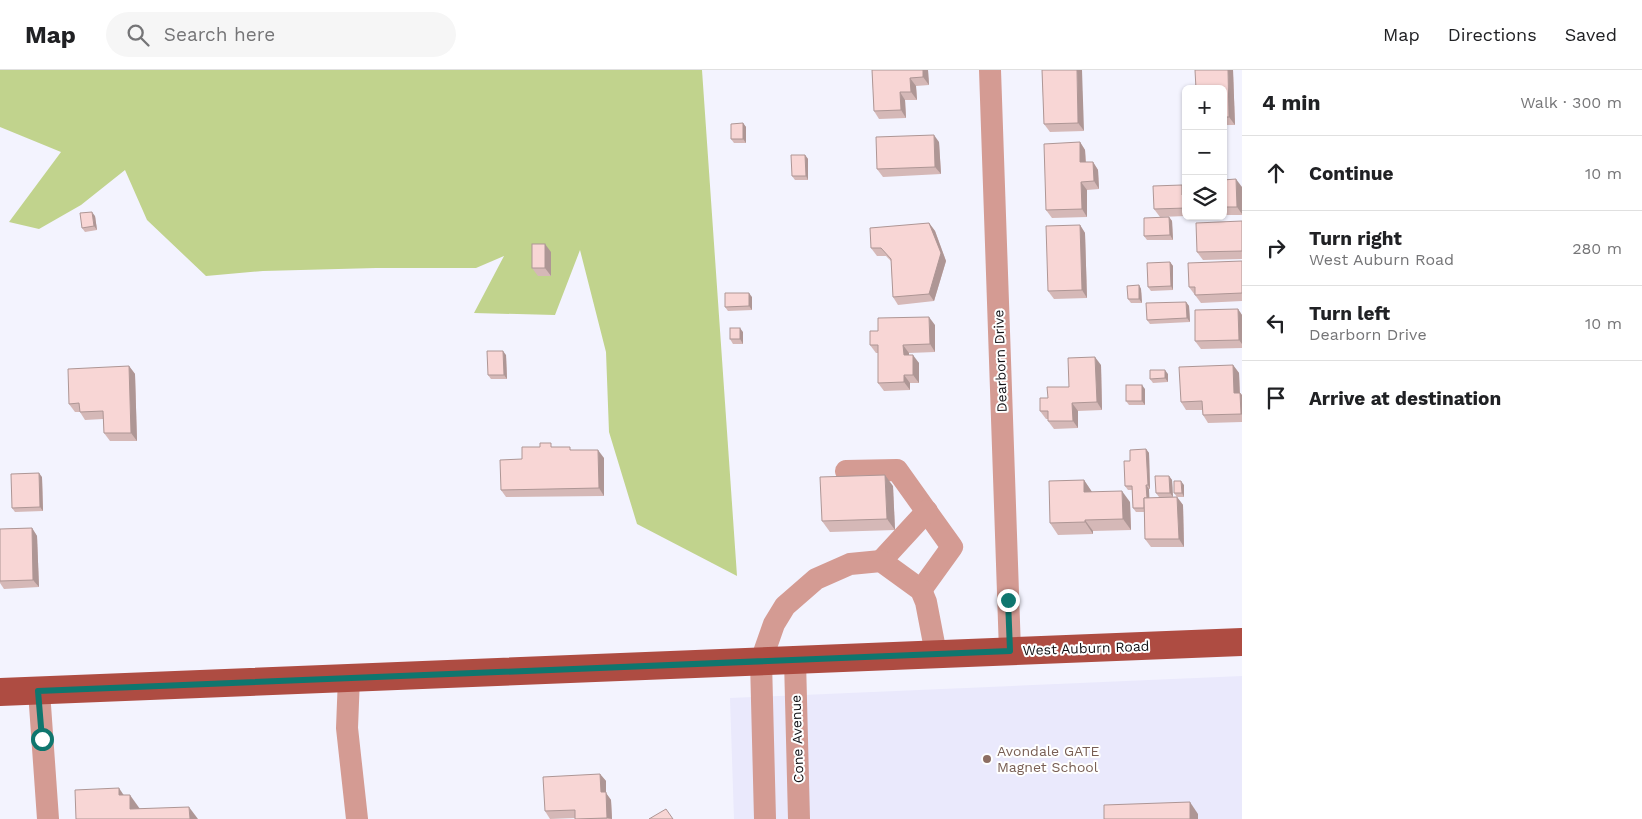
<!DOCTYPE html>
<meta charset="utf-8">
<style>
body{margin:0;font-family:"Work Sans",sans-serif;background:#f6f6f6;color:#202124}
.controls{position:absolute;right:15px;top:15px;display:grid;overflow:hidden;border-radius:8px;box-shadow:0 1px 4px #0004}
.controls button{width:45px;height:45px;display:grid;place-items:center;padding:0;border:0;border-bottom:1px solid #e0e0e0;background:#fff;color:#202124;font:25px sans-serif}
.stop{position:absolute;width:15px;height:15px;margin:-11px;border:4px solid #0f766e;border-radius:50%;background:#fff}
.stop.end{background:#0f766e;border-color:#fff;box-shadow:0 1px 5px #0008}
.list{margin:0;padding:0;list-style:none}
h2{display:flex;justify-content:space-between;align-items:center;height:65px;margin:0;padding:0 20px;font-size:21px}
h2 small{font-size:16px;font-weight:400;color:#757577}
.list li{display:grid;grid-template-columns:32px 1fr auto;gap:15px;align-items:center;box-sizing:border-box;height:75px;padding:0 20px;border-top:1px solid #e0e0e0}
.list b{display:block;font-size:19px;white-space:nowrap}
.list p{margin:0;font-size:16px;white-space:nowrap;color:#757577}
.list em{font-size:16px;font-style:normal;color:#757577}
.icon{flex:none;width:28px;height:28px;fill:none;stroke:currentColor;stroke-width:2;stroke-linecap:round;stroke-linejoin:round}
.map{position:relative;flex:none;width:1242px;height:749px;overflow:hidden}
header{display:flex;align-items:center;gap:30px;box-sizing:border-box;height:70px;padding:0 25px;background:#fff;border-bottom:1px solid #e0e0e0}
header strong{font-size:24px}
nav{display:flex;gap:28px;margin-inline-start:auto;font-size:18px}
.search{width:350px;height:45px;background:#f6f6f6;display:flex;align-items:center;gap:12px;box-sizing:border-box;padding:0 18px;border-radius:28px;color:#757577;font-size:19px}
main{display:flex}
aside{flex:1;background:#fff}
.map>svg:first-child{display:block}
.built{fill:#eae9fc}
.green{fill:#c1d38d}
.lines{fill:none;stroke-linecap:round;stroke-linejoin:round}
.minor{stroke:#d49b93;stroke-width:22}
.major{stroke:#ae4c42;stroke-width:28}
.wall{fill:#d5b8b7}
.shaded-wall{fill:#ae9695}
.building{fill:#f8d6d5;stroke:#ae9695}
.route{stroke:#0f766e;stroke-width:6}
.education-dot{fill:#8d6e63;stroke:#fff;stroke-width:2}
.labels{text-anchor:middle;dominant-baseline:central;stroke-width:4;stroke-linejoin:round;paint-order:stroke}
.street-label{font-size:14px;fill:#111115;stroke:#fff}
.education-label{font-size:14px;fill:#785e54;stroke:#fff;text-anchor:start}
</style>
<header>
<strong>Map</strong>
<div class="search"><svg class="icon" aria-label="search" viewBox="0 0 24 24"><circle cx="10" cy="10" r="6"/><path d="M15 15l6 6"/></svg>Search here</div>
<nav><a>Map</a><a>Directions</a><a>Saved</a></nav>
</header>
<main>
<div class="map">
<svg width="1242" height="749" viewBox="0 0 1242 749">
<rect width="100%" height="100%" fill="#f3f3fe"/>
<path class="built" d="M1242,606V749H734L730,628Z"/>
<path class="green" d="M0,0H702L737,506L637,454L609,362L606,282L580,180L555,245L474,243L504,186L476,198H376L263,201L206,206L147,150L125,100L81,135L39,159L9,152L61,82L0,57Z"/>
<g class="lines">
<g class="minor">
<path d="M990,0L1010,581"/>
<path d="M846,401L897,400L952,477L921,520"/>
<path d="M881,491L927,441"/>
<path d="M795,590L799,749"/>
<path d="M349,607L347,658L357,749"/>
<path d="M39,621L48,749"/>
<path d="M765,749L761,591L774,554L785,536L816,509L850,494L881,491L921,520L926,532L936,584"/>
</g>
<path class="major" d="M0,622L1242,572"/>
</g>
<g class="wall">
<path d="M872,0H928L929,15L916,16L917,30H905L906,48L879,49L874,41Z"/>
<path d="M1042,0L1084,61L1050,62L1044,54Z"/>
<path d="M1233,0L1235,55H1223V19Z"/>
<path d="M743,53L746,57V73H734L731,69Z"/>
<path d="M939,72L941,104L883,107L877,99Z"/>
<path d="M1080,72L1085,80L1086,92H1093L1098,100L1099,119L1087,120V147L1052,148L1046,140Z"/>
<path d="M805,85L808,89V110H795L792,106Z"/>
<path d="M1223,110L1242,117V145H1223Z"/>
<path d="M1186,121V146L1160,147L1154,139Z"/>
<path d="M95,146L97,160L85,162L82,158Z"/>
<path d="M1169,147L1172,151L1173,170H1147L1144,166Z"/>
<path d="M1242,151V189L1203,190L1197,182Z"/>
<path d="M929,153L935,161L946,191L934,231L898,235L893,227L891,191L886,186H877L871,178Z"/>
<path d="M1080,155L1085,163L1087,228L1054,229L1048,221Z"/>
<path d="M551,182V206H538L532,198Z"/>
<path d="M1242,191V231L1201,233L1189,217Z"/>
<path d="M1170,192L1173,196V220L1151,221L1148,217Z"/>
<path d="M1139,215L1141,219L1142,233H1131L1128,229Z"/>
<path d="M752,227V240L728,241L725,237Z"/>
<path d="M1186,232L1189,236L1190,252L1150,254L1147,250Z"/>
<path d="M1238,239L1242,245V278L1201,279L1195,271Z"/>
<path d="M935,255V282L909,283V285L919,293V313H910V320L884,321L878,313V283H876L870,275L878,261Z"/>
<path d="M743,262V274H733L730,269Z"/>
<path d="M506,285L507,309H491L488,305Z"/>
<path d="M1101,295L1102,340L1078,341V358L1054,359L1048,351V349H1046L1040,341L1069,317Z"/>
<path d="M1233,295L1239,303L1240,323L1242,325V352L1208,353L1203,345L1202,340H1186L1181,332Z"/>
<path d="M129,296L135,304L137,371H110L104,363L103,349L85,350L80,342H75L69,334Z"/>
<path d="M1168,304V312L1153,313L1150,309Z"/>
<path d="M1145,319V335H1129L1126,331Z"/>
<path d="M554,377L572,380L604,388V426L506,427L501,420L522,389Z"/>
<path d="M1146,379L1149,383L1150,419H1149V428L1177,427L1174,423L1184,415V427H1177L1183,435L1184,477H1151L1145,469L1144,442H1136L1133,438L1132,420H1128L1125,416L1130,391Z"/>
<path d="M1169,406L1172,410L1173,427H1159L1156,423Z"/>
<path d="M42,407L43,441L15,442L12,438Z"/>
<path d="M1084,410L1092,422L1130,432L1131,460L1093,461V464L1058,465L1050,453Z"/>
<path d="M893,416L895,460L830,462L822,451Z"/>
<path d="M32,458L37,466L39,517L4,519L0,513V459Z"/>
<path d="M600,704L606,711V723L611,730L612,749H575V748L550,749L545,741Z"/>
</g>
<g class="shaded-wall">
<path d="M923,0H928L929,15L923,7Z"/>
<path d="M1077,0H1082L1084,61L1078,53Z"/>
<path d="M1228,0H1233L1235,55L1229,47Z"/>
<path d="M910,8L916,16L917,30L911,22Z"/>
<path d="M900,22L905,30L906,48L901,40Z"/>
<path d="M743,53L746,57V73L743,69Z"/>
<path d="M934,65L939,72L941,104L935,97Z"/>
<path d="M1080,72L1085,80L1086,100L1080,92Z"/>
<path d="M805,85L808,89V110L806,106Z"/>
<path d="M1093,92L1098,100L1099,119L1094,111Z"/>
<path d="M1236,109L1242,117V144L1237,137Z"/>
<path d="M1081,112L1087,120V147L1082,139Z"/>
<path d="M1182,115L1186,121V130L1182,125Z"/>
<path d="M92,142L95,146L97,160L94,156Z"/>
<path d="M1169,147L1172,151L1173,170L1170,165Z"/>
<path d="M929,153L935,161L946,191L934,231L929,224Z"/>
<path d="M1080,155L1085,163L1087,228L1082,220Z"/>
<path d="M545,174L551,182V206L545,198Z"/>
<path d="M1170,192L1173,196V220L1171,216Z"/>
<path d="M1139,215L1141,219L1142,233L1139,229Z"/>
<path d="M749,223L752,227V240L749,236Z"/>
<path d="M1186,232L1189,236L1190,252L1187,248Z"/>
<path d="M1238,239L1242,245V274L1239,270Z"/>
<path d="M929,247L935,255V282L930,274Z"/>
<path d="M740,258L743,262V274L740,269Z"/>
<path d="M903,275L909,283V293L904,285Z"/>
<path d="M503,281L506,285L507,309L504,305Z"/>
<path d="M913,285L919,293V313L913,305Z"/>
<path d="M1095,287L1101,295L1102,340L1097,332Z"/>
<path d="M1233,295L1239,303L1240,331L1234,323Z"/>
<path d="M129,296L135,304L137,371L131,363Z"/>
<path d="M1165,300L1168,304V312L1165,308Z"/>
<path d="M904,305L910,313V320L904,312Z"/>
<path d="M1142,315L1145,319V335L1142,331Z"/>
<path d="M1240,323L1242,325V345L1241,344Z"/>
<path d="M1072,333L1078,341V358L1073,351Z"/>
<path d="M1146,379L1149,383L1150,419L1148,415Z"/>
<path d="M598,380L604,388V426L599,418Z"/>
<path d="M39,403L42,407L43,441L40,437Z"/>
<path d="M885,405L893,416L895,460L887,449Z"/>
<path d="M1169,406L1172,410L1173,427L1170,423Z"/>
<path d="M1084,410L1092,422H1084Z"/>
<path d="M1181,411L1184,415V427L1182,423Z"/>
<path d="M1146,415L1149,419L1150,441L1147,437Z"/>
<path d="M1122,421L1130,432L1131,460L1123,449Z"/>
<path d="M1177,427L1183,435L1184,477L1179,469Z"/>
<path d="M1085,450L1093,461V464L1085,452Z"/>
<path d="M32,458L37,466L39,517L33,510Z"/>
<path d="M600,704L606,711V723L611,730L612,749L607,748L601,722Z"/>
<path d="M119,718L129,733L119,725Z"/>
<path d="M130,725L140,739H130Z"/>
<path d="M1190,732L1198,744V749H1190Z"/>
<path d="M189,737L198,749H190Z"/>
</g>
<g class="building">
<path d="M872,0H923V7L910,8L911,22H900L901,40L874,41Z"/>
<path d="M1042,0H1077L1078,53L1044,54Z"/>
<path d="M1195,0H1228L1229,47H1223V19H1196Z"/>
<path d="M743,53V69H731V54Z"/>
<path d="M934,65L935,97L877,99L876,67Z"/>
<path d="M1080,72V92H1093L1094,111L1081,112L1082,139L1046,140L1044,74Z"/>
<path d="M791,85H805L806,106H792Z"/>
<path d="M1236,109L1237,137H1223V110Z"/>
<path d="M1182,115V125L1186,124V138L1154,139L1153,116Z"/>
<path d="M92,142L94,156L82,158L80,143Z"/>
<path d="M1169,147L1170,165L1144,166V148Z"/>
<path d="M1242,151V181L1197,182L1196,153Z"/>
<path d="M929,153L941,183L929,224L893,227L891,189L881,178H871L870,158Z"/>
<path d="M1080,155L1082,220L1048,221L1046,156Z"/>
<rect x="532" y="174" width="13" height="24"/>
<path d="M1242,191V223L1195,225V217H1189L1188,193Z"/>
<path d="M1170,192L1171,216L1148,217L1147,193Z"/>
<path d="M1139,215V229H1128L1127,216Z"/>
<path d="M725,223H749V236L725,237Z"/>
<path d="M1186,232L1187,248L1147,250L1146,233Z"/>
<path d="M1238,239L1239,270L1195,271V240Z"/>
<path d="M929,247L930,274L903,275L904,285H913V305H904V312L878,313V275H870V261H878V248Z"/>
<rect x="730" y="258" width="10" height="11"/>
<path d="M487,281H503L504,305H488Z"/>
<path d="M1095,287L1097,332L1072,333L1073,351H1048V341H1040V328H1048L1047,317H1069L1068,288Z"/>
<path d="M1233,295L1234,323H1240L1241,344L1203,345L1202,331L1181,332L1179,297Z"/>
<path d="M129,296L131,363H104L103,341L80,342L79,333L69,334L68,299Z"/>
<path d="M1150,300H1165V308L1150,309Z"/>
<rect x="1126" y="315" width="16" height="16"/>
<path d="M540,373H551V377H570V380H598L599,418L501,420L500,390L522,389V377H540Z"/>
<path d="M1146,379L1148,415H1146L1147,428H1144V438H1133L1132,416H1125L1124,391H1130V380Z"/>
<path d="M39,403L40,437L12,438L11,404Z"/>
<path d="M885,405L887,449L822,451L820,407Z"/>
<path d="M1155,406H1169L1170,423H1156Z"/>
<path d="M1084,410V422L1122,421L1123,449L1085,450V452L1050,453L1049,411Z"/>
<path d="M1174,411H1181L1182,423H1174Z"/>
<path d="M1177,427L1179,469H1145L1144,428Z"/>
<path d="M32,458L33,510L0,511V459Z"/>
<path d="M600,704L601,722H606L607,748L575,749V740L545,741L543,707Z"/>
<path d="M119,718V725H130V739L189,737L190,749H76L75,720Z"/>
<path d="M1190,732V749H1104V735Z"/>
<path d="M666,739L673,749H649Z"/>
</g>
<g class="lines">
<path class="route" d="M42,669L38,621L1010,581L1008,530"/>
</g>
<circle class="education-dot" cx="987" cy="689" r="5"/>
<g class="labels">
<g class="street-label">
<text transform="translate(1000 291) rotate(-92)">Dearborn Drive</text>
<text transform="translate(1086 578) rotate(-2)">West Auburn Road</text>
<text transform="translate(797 669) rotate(-92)">Cone Avenue</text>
</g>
<g class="education-label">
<text x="997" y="681">Avondale GATE<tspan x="997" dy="16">Magnet School</tspan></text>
</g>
</g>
</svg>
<div class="controls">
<button>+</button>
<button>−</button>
<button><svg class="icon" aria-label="layers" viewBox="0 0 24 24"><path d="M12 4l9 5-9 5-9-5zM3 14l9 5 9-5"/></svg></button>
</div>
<div class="stop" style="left:42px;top:669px"></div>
<div class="stop end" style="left:1008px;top:530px"></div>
</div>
<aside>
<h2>4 min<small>Walk · 300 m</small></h2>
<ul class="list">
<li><svg class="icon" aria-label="ahead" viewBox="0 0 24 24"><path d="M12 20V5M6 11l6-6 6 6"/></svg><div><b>Continue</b></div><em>10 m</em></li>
<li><svg class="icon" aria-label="right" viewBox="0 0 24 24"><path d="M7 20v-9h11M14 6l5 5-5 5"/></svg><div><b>Turn right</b><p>West Auburn Road</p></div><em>280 m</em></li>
<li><svg class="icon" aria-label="left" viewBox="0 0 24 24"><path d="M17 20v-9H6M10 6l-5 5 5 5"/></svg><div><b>Turn left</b><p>Dearborn Drive</p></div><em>10 m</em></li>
<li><svg class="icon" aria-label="arrive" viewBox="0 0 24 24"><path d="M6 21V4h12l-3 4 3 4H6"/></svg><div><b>Arrive at destination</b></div></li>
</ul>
</aside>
</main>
